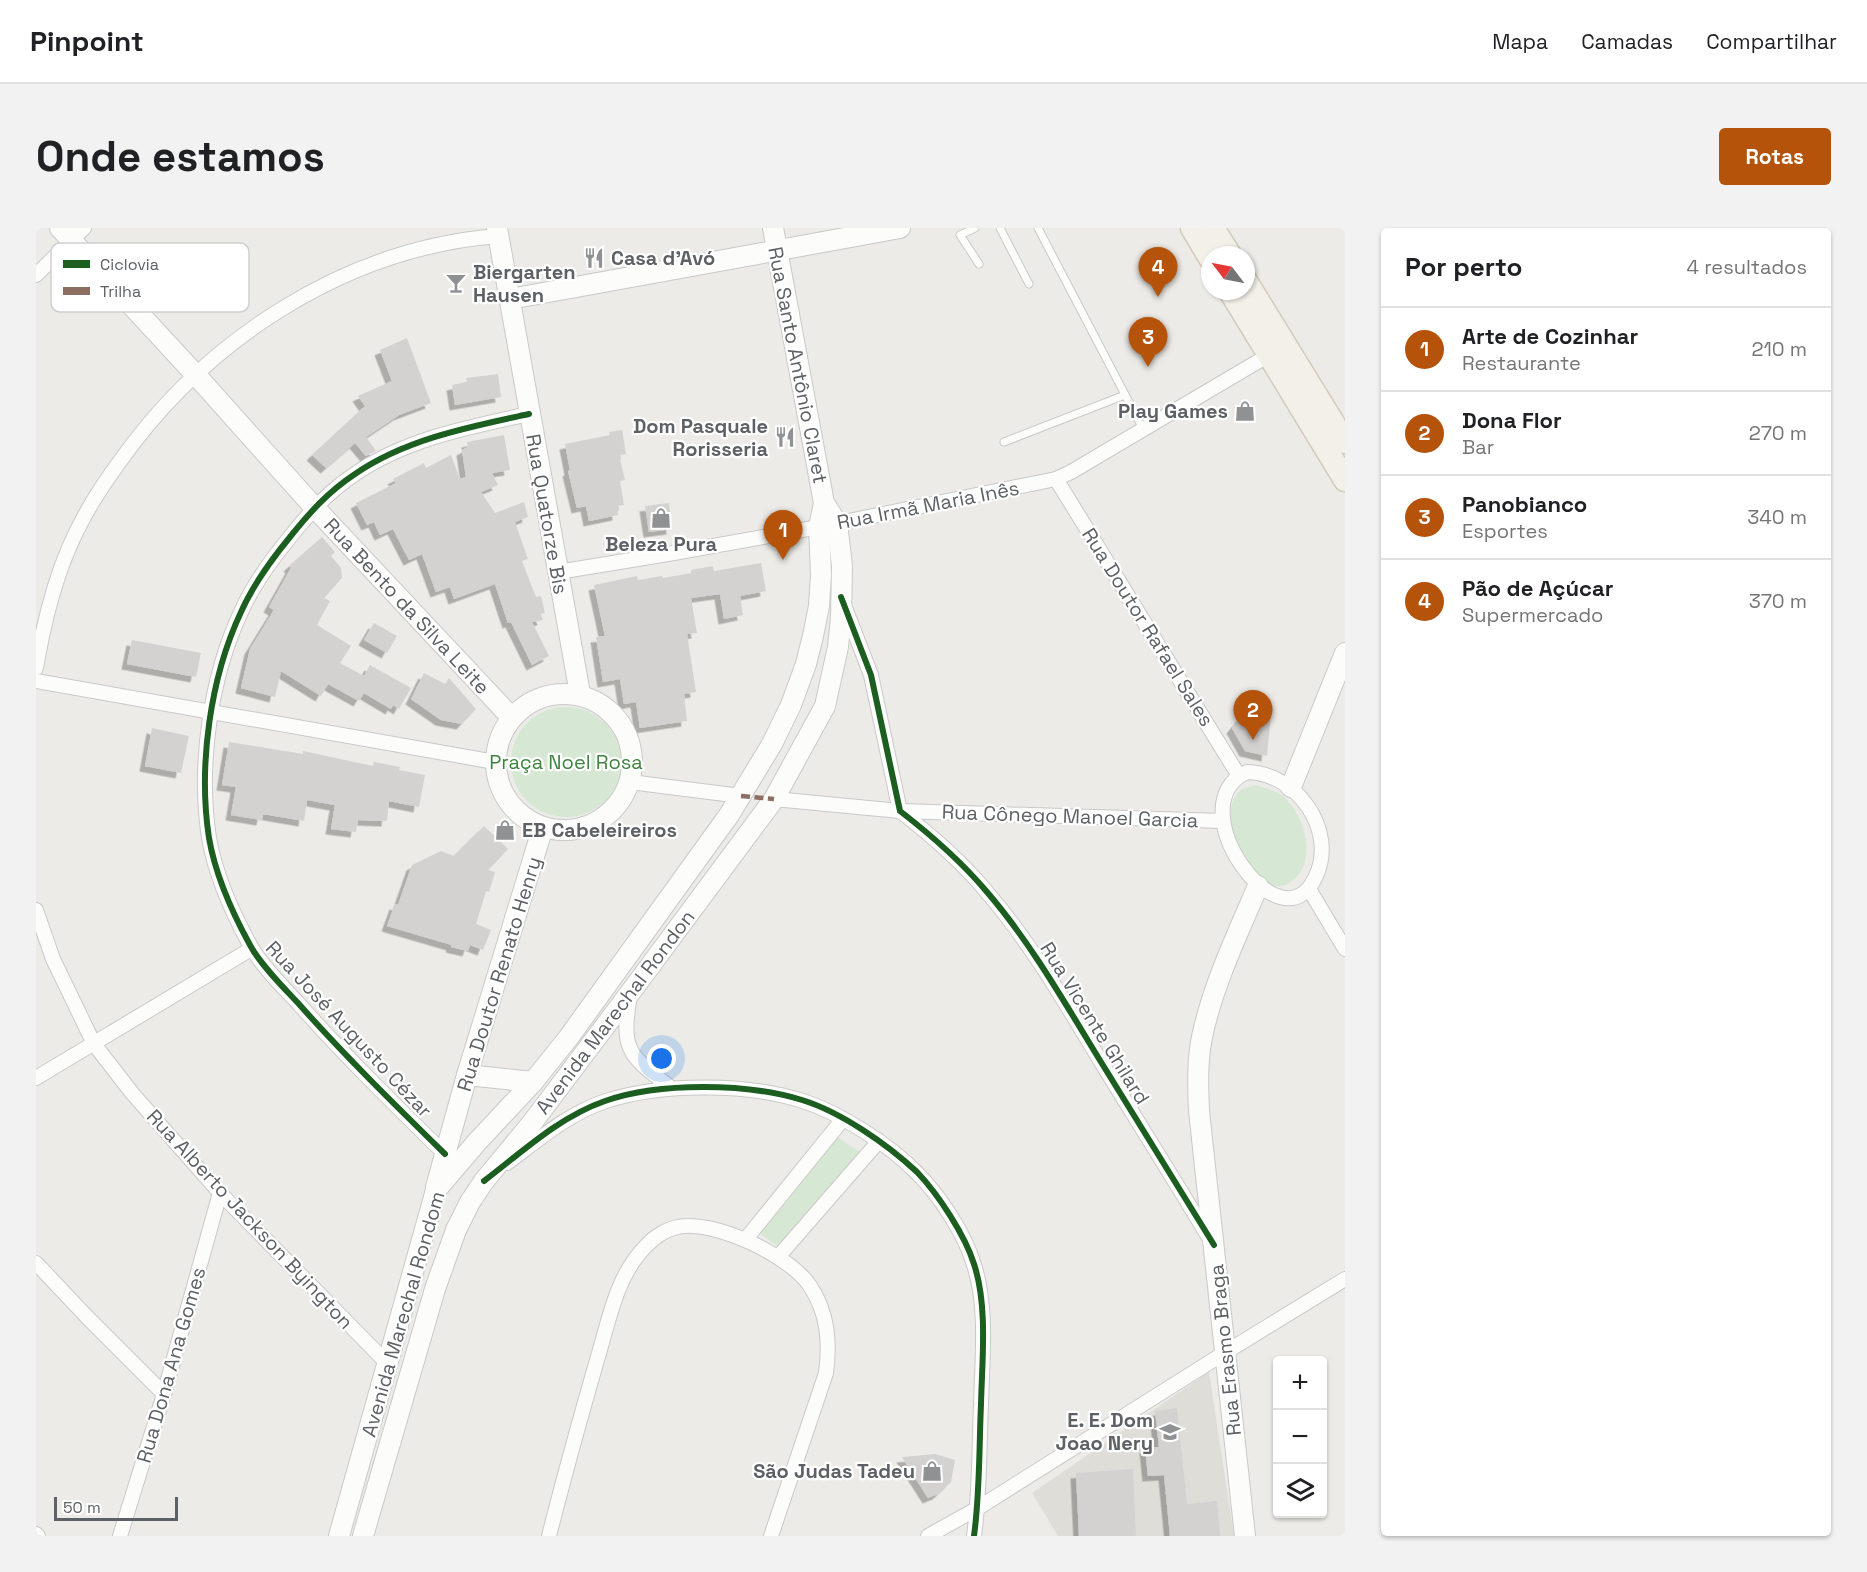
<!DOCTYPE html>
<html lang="pt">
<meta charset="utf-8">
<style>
body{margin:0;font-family:"Space Grotesk",sans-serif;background:#f2f2f2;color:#202124}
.controls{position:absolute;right:18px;bottom:18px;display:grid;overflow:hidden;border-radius:6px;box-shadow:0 2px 4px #0004}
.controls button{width:54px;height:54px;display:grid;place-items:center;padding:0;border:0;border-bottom:2px solid #e0e0e0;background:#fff;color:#202124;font:30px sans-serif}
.compass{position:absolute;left:1165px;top:18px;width:54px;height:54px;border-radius:50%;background:#fff;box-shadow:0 2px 4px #0004;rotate:302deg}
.scale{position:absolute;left:18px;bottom:15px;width:124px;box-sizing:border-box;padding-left:6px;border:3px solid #5d6064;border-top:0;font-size:16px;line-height:21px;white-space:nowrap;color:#5d6064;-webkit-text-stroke:4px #fff;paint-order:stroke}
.you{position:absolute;left:626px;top:831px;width:21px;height:21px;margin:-15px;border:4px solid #fff;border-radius:50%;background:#1a73e8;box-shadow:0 0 0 9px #1a73e833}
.badge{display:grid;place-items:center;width:39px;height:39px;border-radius:50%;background:#b45309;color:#fff;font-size:20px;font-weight:700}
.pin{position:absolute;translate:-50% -50px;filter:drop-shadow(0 2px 3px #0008)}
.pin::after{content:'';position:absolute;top:32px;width:21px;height:18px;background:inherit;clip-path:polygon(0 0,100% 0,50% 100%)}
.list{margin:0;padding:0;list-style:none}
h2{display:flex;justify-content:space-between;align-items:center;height:78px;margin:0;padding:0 24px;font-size:26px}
h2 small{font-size:20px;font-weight:400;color:#757577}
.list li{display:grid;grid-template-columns:39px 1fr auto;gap:18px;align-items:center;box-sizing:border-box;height:84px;padding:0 24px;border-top:2px solid #e0e0e0}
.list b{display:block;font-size:22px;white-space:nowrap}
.list p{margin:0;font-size:20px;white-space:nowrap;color:#757577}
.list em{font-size:20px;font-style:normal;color:#757577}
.icon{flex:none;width:33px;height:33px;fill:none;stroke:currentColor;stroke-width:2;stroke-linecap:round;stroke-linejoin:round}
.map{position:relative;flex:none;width:1309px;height:1308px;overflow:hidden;border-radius:6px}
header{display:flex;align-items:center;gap:36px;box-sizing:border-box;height:84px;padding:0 30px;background:#fff;border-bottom:2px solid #e0e0e0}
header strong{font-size:28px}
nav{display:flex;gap:33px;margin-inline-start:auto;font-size:21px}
.intro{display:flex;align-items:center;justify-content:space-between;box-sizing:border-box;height:144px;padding:0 36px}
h1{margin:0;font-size:42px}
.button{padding:15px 27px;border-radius:6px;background:#b45309;color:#fff;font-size:21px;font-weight:700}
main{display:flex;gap:36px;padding:0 36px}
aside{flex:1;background:#fff;border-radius:6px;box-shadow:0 2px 4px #0004}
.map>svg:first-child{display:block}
.education{fill:#dfddd7}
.green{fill:#d6e7d4}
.building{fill:#d3d2d0;filter:url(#shadow)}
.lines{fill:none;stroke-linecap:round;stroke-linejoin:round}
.lane-casing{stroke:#c9c9c9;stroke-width:9}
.street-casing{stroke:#c9c9c9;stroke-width:16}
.secondary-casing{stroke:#c9c9c8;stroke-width:22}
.primary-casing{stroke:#d2cab7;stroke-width:25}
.lane{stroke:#fcfcfb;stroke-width:7}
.street{stroke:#fcfcfb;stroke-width:14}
.secondary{stroke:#fcfcfb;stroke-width:20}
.primary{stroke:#f2f0e8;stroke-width:22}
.quiet{stroke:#8d6e63;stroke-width:4.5;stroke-dasharray:9 4.5;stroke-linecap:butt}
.cycleway-casing{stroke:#fff;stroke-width:10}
.cycleway{stroke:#1b5e20;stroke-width:6}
.labels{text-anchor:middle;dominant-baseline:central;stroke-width:4.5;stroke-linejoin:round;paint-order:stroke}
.poi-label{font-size:20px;font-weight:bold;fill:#5d6064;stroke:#fff;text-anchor:end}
.street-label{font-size:20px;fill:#5d6064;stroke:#fff}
.park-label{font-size:20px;fill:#3d843f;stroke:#fff}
.key{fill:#fff;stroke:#cecfd0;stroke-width:1.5}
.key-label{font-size:16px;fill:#5d6064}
</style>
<header>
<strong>Pinpoint</strong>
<nav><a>Mapa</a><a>Camadas</a><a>Compartilhar</a></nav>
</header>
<div class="intro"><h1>Onde estamos</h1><a class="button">Rotas</a></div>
<main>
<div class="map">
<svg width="1309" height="1308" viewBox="0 0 1309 1308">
<defs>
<filter id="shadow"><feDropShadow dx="-5.5" dy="5.5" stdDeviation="0" flood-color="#0004"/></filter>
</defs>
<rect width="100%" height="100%" fill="#ecebe7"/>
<path class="education" d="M1173,1144L1198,1308H1022L996,1265Z"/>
<g class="green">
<circle cx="530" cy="534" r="55"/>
<path d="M1218,557C1230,560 1244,563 1252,573C1271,594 1282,640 1251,656C1248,658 1242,658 1238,658C1233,655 1227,651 1222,647C1205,629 1180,583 1205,562C1208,560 1214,559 1218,557Z"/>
<path d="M797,906L825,925L743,1019L719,1002Z"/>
</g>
<g class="building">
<path d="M371,110L395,175L363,187L330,209L340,223L330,228L319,215L290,240L276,227L329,178L322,168L356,153L344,122Z"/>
<path d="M462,146L465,169L419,177L416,157L431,154L430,150Z"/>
<path d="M586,202L590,226L583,227L589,252L584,253L588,277L581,278L582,287L553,293L550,278L541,280L532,243L534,242L529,216L574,207L573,204Z"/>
<path d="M468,207L474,242L456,245L462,257L445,264L459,285L488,274L492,289L479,294L492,331L486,333L500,369L505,368L509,385L505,386L507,392L496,394L513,428L496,437L475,394L472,395L459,356L418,371L414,359L400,364L386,326L373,332L357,301L344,307L338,294L331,297L320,275L360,255L357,251L388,235L390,240L415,227L424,251L430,249L426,222L432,219L431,214Z"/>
<path d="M633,275L636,301L613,304L609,278Z"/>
<path d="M286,309L299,324L295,328L305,340L306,350L288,370L294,373L281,397L315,418L304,435L328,448L334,437L375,460L363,481L357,477L355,481L328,465L323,473L292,456L285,468L245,443L239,469L205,460L214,421L238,382L233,379L255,340L253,338Z"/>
<path d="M725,335L730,363L704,368L707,387L688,391L684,366L655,370L661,405L651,406L660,464L648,466L651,493L604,500L600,474L588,476L584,451L567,454L560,409L569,408L558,357L601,348L602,352L626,348L627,350L655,345V342L677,338L678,343Z"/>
<path d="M338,395L361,408L351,425L328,412Z"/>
<path d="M96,412L165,425L160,449L91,436Z"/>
<path d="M388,445L409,456L413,450L440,481L426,496L405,492L375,471Z"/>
<path d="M1235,486L1231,528L1209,523L1196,500L1206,488Z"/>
<path d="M116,500L153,508L145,545L109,538Z"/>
<path d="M193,514L267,526V523L337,538L338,534L364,539L363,542L389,547L383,579L353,573L351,593L322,592L320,604L295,601L299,577L271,572L268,593L227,586L226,592L195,587L200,559L186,557Z"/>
<path d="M448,598L472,621L452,642L459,644L453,664L450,663L440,696L455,702L447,722L434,717L432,723L415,719L416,717L351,698L359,676L362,677L376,637L405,623L418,628Z"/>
<path d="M1141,1180L1151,1276L1181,1273L1184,1308H1134L1128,1247L1112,1248L1109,1220L1123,1219L1119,1183Z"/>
<path d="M899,1226L919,1232L915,1254L902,1266L892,1270L866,1229Z"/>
<path d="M1097,1241L1100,1308H1043L1040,1245Z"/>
</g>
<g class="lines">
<g class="lane-casing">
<g id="lane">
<path d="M939,0L924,7L943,36"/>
<path d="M964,0L993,56"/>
<path d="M1002,0L1107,201"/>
<path d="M968,214L1089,167"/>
</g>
</g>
<g class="street-casing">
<g id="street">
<path d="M0,47L48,0"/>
<path d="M1020,251L1203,548"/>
<path d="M522,344L632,326L783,299L1020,251L1035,244L1233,127"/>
<path d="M808,377L835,447L864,583C895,607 925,633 950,663C995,715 1030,776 1065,834C1102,894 1139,953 1175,1013"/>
<path d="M0,440C7,399 16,360 32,322C45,291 62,263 82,236C169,112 309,20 462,8"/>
<path d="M0,453L459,534"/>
<path d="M1211,544C1261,545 1301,602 1280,648C1246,726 1139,576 1211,544Z"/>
<path d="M594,554L705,568"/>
<path d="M738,571L864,583L1187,593"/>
<path d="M1273,661L1309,721"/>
<path d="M0,682L17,731L58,816L96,865L184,965L352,1136"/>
<path d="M594,766C592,784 586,807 596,824C604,838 622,849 635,860"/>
<path d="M0,850L215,721"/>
<path d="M409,926C359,877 309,828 262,775C247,759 224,736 214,717C197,686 179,645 173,610C162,538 174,450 205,384C217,357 235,332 254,309C274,284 292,264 319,246C370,211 433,199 493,186"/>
<path d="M471,935C502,912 533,885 570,873C626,855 711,855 767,873C804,885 854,917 881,945C904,968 929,1006 938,1037C952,1079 946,1133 945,1177C943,1221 944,1264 938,1308"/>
<path d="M709,1012L807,891"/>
<path d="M742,1029L843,913"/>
<path d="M0,1035L51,1089L128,1166"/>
<path d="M0,1306L2,1308"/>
<path d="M84,1308L128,1166L184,965"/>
<path d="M513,1308C528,1249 544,1191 561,1132C573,1093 580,1047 611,1017C618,1009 631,1001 642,999C677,991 755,1028 774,1058C792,1085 794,1114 790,1145L735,1308"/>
<path d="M892,1308L942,1280L1190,1124L1309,1051"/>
</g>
</g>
<g class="secondary-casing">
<g id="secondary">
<path d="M24,0L159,146L278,279L475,489"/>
<path d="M461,0L544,466"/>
<path d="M474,71L864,0"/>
<circle cx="528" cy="534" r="68"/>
<path d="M1255,559L1309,425"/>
<path d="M431,847L497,854"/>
<path d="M400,959L431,847L507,599"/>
<path d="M303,1308L400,962L441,914L497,854L533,809L693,587L736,516L755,477L770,436L777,408L783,378L785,346L783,299L788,275"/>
<path d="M327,1308L399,1061L420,1002L434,974L448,953L496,895L594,765L738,571L789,478L802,419L805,389L806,338L801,295L788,275L737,0"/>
<path d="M1209,1308L1163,883C1162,859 1161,834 1166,809C1177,757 1201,707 1222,658"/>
</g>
</g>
<g class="primary-casing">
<g id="primary">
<path d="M1156,0L1174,30"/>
<path d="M1177,0L1194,27"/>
<path d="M1210,53L1309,214"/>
<path d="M1194,63L1309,252"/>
</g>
</g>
<use href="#lane" class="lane"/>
<use href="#street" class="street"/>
<use href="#secondary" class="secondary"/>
<use href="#primary" class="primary"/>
<path class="quiet" d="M705,568L738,571"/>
<g class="cycleway-casing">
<g id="cycleway">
<path d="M805,369L835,447L864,583C895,607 925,633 951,664C995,715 1030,777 1065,834C1103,895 1140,956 1178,1017"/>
<path d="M409,926C359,877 309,828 262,775C247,759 224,736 214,717C197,686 179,645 173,610C162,538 174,450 205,384C217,357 235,332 254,309C274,284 292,264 319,246C370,211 433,199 493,186"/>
<path d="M448,953C486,924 523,889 569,873C623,854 711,855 766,872C805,884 851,916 881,944C902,966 929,1007 938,1036C952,1078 946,1133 945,1176C943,1220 944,1264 938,1308"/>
</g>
</g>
<use href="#cycleway" class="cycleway"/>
</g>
<defs>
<g id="restaurant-bare" transform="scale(1.62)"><path d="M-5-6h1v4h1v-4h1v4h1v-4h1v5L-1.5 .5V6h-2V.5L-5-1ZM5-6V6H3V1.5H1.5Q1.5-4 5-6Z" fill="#8f9192" stroke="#fff" stroke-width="2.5" paint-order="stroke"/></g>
<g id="bar-bare" transform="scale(1.62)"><path d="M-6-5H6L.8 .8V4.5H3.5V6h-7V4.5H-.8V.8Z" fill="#8f9192" stroke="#fff" stroke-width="2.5" paint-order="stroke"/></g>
<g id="shop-bare" transform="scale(1.62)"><path d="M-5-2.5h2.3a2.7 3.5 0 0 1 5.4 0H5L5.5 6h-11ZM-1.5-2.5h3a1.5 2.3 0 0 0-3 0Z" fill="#8f9192" stroke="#fff" stroke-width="2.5" paint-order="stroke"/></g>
<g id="school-bare" transform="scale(1.62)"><path d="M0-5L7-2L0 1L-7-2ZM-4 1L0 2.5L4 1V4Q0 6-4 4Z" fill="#8f9192" stroke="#fff" stroke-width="2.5" paint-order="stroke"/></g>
</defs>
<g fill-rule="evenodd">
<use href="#restaurant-bare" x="558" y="30"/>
<use href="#bar-bare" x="420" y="55"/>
<use href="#shop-bare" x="1209" y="183"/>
<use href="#restaurant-bare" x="749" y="209"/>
<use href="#shop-bare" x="625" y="290"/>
<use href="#shop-bare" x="469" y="602"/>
<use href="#school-bare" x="1134" y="1204"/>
<use href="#shop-bare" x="896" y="1243"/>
</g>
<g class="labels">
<g class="poi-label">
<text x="575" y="30" text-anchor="start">Casa d'Avó</text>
<text x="437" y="44" text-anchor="start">Biergarten<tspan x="437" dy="23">Hausen</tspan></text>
<text x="1192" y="183">Play Games</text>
<text x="732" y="198">Dom Pasquale<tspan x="732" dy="23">Rorisseria</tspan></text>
<text x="625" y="316" text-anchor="middle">Beleza Pura</text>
<text x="486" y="602" text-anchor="start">EB Cabeleireiros</text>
<text x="1117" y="1192">E. E. Dom<tspan x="1117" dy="23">Joao Nery</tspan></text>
<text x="879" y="1243">São Judas Tadeu</text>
</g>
<g class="street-label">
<text transform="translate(762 137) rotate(79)">Rua Santo Antônio Claret</text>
<text transform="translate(892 277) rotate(-11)">Rua Irmã Maria Inês</text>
<text transform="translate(511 286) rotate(80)">Rua Quatorze Bis</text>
<text transform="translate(371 378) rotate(47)">Rua Bento da Silva Leite</text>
<text transform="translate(1112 399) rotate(58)">Rua Doutor Rafael Sales</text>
<text transform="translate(1034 588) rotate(2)">Rua Cônego Manoel Garcia</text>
<text transform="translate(463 746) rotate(-73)">Rua Doutor Renato Henry</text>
<text transform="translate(579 784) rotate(-53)">Avenida Marechal Rondon</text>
<text transform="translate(1059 795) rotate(58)">Rua Vicente Ghilard</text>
<text transform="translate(313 801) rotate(47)">Rua José Augusto Cézar</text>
<text transform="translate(214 991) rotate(47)">Rua Alberto Jackson Byington</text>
<text transform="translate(367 1086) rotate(-74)">Avenida Marechal Rondom</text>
<text transform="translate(1189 1122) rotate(-96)">Rua Erasmo Braga</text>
<text transform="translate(135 1137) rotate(-74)">Rua Dona Ana Gomes</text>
</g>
<g class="park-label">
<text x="530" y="534">Praça Noel Rosa</text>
</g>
</g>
<rect x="15" y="15" width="198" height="69" rx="9" class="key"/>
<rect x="27" y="32" width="27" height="8" fill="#1b5e20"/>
<rect x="27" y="59" width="27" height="8" fill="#8d6e63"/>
<g class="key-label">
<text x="64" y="42">Ciclovia</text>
<text x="64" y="69">Trilha</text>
</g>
</svg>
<div class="controls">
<button>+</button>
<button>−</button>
<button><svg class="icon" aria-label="layers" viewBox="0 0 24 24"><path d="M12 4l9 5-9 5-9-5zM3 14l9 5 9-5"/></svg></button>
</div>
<svg class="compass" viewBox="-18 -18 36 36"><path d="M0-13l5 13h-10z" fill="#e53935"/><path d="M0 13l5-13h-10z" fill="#757577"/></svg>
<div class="scale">50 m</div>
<div class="you"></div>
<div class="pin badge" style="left:747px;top:332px">1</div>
<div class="pin badge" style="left:1217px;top:512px">2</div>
<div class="pin badge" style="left:1112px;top:139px">3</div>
<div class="pin badge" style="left:1122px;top:69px">4</div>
</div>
<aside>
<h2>Por perto<small>4 resultados</small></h2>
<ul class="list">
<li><span class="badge">1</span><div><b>Arte de Cozinhar</b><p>Restaurante</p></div><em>210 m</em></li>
<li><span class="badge">2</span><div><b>Dona Flor</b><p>Bar</p></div><em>270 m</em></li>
<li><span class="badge">3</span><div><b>Panobianco</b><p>Esportes</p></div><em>340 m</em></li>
<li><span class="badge">4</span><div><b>Pão de Açúcar</b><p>Supermercado</p></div><em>370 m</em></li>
</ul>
</aside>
</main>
